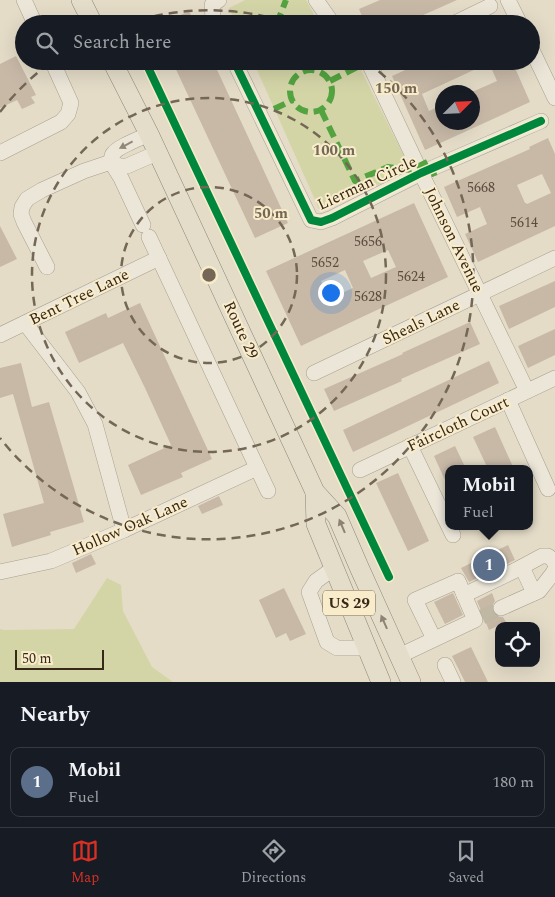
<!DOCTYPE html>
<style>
body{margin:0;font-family:Spectral,serif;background:#20242c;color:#f1f3f6}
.controls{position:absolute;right:15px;bottom:15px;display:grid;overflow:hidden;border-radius:10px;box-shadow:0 5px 20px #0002}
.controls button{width:45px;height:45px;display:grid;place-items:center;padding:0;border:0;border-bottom:1px solid #363941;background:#171b24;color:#f1f3f6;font:25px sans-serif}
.compass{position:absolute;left:435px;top:85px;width:45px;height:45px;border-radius:50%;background:#171b24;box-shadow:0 5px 20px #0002;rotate:66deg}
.scale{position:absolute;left:15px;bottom:12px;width:89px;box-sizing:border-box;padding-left:5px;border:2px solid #372819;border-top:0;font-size:14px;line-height:18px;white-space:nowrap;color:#372819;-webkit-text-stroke:4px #f8ecca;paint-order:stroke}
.you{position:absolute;left:330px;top:292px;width:18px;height:18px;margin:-12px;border:4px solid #fff;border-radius:50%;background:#1a73e8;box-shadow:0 0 0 8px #1a73e833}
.badge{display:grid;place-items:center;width:32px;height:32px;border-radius:50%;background:#d93025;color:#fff;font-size:16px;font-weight:700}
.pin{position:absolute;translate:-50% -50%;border:2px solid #fff;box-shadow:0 1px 5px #0006}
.popup{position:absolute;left:445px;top:465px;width:88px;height:65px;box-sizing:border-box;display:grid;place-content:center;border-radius:10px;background:#171b24;filter:drop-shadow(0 1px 4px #0005);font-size:16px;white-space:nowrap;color:#9ea1a6}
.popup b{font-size:19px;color:#f1f3f6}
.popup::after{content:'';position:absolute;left:50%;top:100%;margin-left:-10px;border:10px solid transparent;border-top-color:#171b24}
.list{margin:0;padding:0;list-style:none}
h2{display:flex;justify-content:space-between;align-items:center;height:65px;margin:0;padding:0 20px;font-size:21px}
h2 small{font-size:16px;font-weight:400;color:#9ea1a6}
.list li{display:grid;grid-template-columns:32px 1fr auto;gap:15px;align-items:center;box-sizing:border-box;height:70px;margin:0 10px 10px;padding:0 10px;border:1px solid #363941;border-radius:10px}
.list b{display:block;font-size:19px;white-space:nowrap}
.list p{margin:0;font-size:16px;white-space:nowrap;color:#9ea1a6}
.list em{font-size:16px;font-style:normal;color:#9ea1a6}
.icon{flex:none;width:28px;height:28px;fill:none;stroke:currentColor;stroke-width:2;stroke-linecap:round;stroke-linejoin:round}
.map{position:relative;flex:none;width:555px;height:682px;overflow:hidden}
.search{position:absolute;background:#171b24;box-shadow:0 5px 20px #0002;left:15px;right:15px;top:15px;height:55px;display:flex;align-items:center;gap:12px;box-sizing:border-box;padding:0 18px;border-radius:28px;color:#9ea1a6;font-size:19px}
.sheet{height:145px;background:#171b24}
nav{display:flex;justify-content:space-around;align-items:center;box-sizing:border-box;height:70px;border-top:1px solid #363941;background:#171b24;font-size:14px;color:#9ea1a6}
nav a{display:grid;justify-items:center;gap:2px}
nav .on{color:#d93025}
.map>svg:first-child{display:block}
.green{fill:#d4d5a7}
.building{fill:#c8b9a7;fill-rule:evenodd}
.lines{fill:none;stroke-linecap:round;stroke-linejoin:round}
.minor-tunnel{stroke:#c1b8a4;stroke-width:15;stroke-dasharray:15 8;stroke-linecap:butt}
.minor-casing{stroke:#a8a091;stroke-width:16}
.major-casing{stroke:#8e8678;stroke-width:20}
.minor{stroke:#ece6d9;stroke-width:15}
.major{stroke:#e4ddca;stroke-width:19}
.quiet{stroke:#53a340;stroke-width:6;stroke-dasharray:12 6;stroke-linecap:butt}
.cycleway-casing{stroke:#f8ecca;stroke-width:11}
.cycleway{stroke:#00873e;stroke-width:8}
.oneway{fill:#928779}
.oneway2{fill:#8e8272}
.ring{fill:none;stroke:#746756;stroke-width:2.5;stroke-dasharray:9 6}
.labels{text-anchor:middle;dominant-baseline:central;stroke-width:4;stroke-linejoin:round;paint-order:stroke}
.number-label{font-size:14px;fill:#5b4c3c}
.shield{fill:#f8ecca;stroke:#71634e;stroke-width:1}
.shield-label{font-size:15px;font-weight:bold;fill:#372819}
.street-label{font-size:16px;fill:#372819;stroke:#f8ecca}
.centre{fill:#746756;stroke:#f8ecca;stroke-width:2.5}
.ring-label{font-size:15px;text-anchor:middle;font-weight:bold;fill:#746756;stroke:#f8ecca;stroke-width:4;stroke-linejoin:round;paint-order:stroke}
</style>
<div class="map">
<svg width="555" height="682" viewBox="0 0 555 682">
<rect width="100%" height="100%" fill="#e4dcc7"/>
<g class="green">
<path d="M245,0H306L319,24H236L229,8Z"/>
<path d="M253,61H354L359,66L411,170L320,211Z"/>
<path d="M107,578L121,585L123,611L152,667L173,682H0V629L4,630L74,629Z"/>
</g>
<g class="building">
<path d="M380,0H457L412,20L414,24H365L359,9Z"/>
<path d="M189,11L195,24H162Z"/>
<path d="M16,56L36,95L31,97L35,103L22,109L17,100L0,108V64Z"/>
<path d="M172,61H213L288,223L255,238Z"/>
<path d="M425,61H512L530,102L425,150L392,76ZM489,63L497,81L472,92V122H442V105L429,111L422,94Z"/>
<path d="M548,138L555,154V226L478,262L465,234L487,224L480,207L457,217L444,187L530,149L529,147ZM542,174L551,193L527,204L526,203H525L517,185Z"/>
<path d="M414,203L448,277L362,317L301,346L266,271ZM388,250L396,267L371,278L363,261ZM345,270L353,288L329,299L321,281Z"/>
<path d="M0,226L17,259L0,267Z"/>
<path d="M555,281V307L509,329L499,306Z"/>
<path d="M140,303L212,459L181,473L183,477L141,495L128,465L171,445L145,388L123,343L79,363L65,332L106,313L108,318Z"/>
<path d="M470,322L480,344L401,379L402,381L334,411L324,389L403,354L402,353Z"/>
<path d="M555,329V355L528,368L518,346Z"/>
<path d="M489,361L499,383L353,452L343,430Z"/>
<path d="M21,363L32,407L49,402L84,522L50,532L51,535L12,547L3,514L44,503L13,394L0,398V368Z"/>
<path d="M495,427L514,469H488L473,437Z"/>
<path d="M455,446L466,469H449V489L434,456Z"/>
<path d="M398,473L429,541L408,551L376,483Z"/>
<path d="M219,496L223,505L202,514L198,506Z"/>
<path d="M508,545L515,560L469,582L461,568Z"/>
<path d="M91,554L96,564L76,573L72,563Z"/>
<path d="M284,588L306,634L290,641L286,633L276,638L259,600Z"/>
<path d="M453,593L463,615L445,624L434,602Z"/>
<path d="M492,593L495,601L492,607L493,612L496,616L503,617L506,622L489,630L477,601Z"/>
<path d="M471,647L488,682H465L452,656Z"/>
</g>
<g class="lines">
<path class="minor-tunnel" d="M482,617L501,608"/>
<g class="minor-casing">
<g id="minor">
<path d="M24,0L35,24"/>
<path d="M316,0L333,24"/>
<path d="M508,0L520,24"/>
<path d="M216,24L213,18L212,5L219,0"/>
<path d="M453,24L490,6"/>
<path d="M531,48L555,98"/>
<path d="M234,61L311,220L321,222L332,218L421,173L541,121"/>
<path d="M368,61L421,173L527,391"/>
<path d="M0,153L61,122L68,114L71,103L52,61"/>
<path d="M143,225L121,178L111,162C112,159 111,156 113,154C117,147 141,138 149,134"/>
<path d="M149,237L268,491"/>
<path d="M47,267L24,222L21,214L22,207L27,199L42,190L84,171L111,162L120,166H127L157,153"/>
<path d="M25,323L78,392L95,424L124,530"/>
<path d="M0,335L159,258"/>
<path d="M314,373L555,258"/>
<path d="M508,400L548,489"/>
<path d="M410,446L453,535"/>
<path d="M360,470L555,378"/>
<path d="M522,567L534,593"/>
<path d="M334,568L316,581L309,592L327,642L337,648H367"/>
<path d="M0,572L51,561L124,530L257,468"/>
<path d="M464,595L516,570L542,556H548L553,560L555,564"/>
<path d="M501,608L539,591L553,573L555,569"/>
<path d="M399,656L475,620L458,581L415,600L434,639"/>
<path d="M445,665L453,682"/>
</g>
</g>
<g class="major-casing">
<g id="major">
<path d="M81,0L93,24"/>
<path d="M112,61L149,134L197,237L315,492L337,516L359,567L411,682"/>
<path d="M315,492L316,524L381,682"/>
</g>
</g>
<use href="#minor" class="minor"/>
<use href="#major" class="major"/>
<g class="quiet">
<path d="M282,24L279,18L286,0"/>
<circle cx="311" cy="91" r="21"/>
<path d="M330,81L359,66"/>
<path d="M274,109L293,100"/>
<path d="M321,110L355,181L388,167L411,170L429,161L436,180"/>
</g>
<g class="cycleway-casing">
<g id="cycleway">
<path d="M145,61L389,577"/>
<path d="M234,61L311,220L321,222L332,218L421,173L541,121"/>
</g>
</g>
<use href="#cycleway" class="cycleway"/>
</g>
<defs><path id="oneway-solid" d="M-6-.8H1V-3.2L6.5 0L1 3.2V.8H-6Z" transform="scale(1.25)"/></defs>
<use class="oneway" href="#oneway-solid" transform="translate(126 145) rotate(152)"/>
<g class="oneway2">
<use href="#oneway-solid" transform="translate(342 526) rotate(-113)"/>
<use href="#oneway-solid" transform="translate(384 622) rotate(-114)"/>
</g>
<g class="ring">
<circle cx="209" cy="275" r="88"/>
<circle cx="209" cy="275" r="177"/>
<path d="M0 112A265 265 0 0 1 51 62M125 24A265 265 0 0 1 293 24M367 62A265 265 0 1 1 0 438"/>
</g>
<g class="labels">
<g class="number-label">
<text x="481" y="187">5668</text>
<text x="524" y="222">5614</text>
<text x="368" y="241">5656</text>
<text x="325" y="262">5652</text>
<text x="411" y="276">5624</text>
<text x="368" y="296">5628</text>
</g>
<rect class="shield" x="323" y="590.5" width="52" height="25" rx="4"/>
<g class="shield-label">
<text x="349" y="603">US 29</text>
</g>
<g class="street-label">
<text transform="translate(367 183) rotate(-25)">Lierman Circle</text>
<text transform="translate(454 240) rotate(64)">Johnson Avenue</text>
<text transform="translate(79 297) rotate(-26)">Bent Tree Lane</text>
<text transform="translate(421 322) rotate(-26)">Sheals Lane</text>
<text transform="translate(241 330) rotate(65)">Route 29</text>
<text transform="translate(458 424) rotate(-25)">Faircloth Court</text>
<text transform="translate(130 526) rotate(-24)">Hollow Oak Lane</text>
</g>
</g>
<circle cx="209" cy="275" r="8" class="centre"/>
<g class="ring-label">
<text x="396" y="93">150 m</text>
<text x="334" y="155">100 m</text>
<text x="271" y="218">50 m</text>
</g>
</svg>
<div class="controls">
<button><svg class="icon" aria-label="locate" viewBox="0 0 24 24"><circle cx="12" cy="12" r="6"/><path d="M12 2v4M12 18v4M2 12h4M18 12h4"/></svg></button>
</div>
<svg class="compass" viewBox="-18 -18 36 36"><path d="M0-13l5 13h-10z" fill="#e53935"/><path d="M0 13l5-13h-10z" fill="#9ea1a6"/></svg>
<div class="scale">50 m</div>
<div class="you"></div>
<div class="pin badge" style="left:489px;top:565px;background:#5c6f8a">1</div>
<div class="popup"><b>Mobil</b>Fuel</div>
<div class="search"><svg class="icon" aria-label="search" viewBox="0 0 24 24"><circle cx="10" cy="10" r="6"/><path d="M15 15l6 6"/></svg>Search here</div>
</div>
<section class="sheet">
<h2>Nearby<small></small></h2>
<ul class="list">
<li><span class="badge" style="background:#5c6f8a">1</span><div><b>Mobil</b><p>Fuel</p></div><em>180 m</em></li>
</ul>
</section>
<nav>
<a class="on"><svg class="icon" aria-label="map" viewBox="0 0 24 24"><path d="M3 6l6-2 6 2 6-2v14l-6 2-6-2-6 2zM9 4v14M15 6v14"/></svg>Map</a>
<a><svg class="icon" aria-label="directions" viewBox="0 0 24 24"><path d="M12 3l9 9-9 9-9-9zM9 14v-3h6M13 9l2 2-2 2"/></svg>Directions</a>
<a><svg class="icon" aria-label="saved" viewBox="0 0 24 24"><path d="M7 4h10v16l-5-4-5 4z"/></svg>Saved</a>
</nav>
